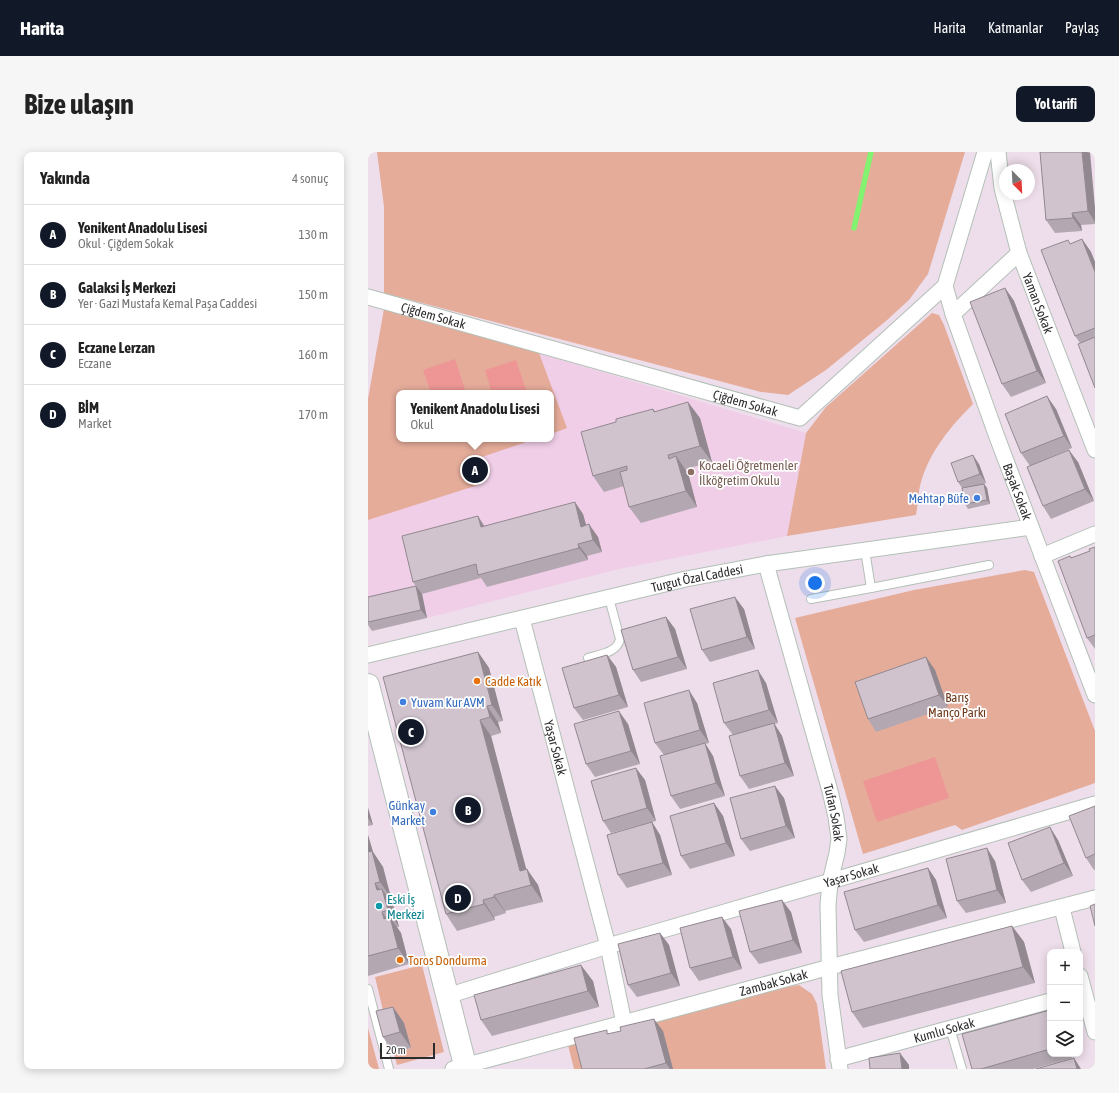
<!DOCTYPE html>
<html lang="tr">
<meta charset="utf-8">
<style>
body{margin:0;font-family:"Asap Condensed",sans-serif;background:#f6f6f6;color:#222}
.controls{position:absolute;right:12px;bottom:12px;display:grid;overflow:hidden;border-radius:8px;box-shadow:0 2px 10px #0003}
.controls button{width:36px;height:36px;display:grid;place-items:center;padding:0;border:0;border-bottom:1px solid #e0e0e0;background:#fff;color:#222;font:20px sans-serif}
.compass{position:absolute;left:631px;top:12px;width:36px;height:36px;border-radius:50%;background:#fff;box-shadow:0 2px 10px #0003;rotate:156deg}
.scale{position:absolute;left:12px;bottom:10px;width:55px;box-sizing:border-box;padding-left:4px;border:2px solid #2c2c2c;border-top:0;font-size:11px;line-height:14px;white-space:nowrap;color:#2c2c2c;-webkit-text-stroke:3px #fff;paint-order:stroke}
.you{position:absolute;left:447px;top:431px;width:14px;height:14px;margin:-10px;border:3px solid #fff;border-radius:50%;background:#1a73e8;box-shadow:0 0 0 6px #1a73e833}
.badge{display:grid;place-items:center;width:26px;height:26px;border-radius:50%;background:#111827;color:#fff;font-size:13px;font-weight:700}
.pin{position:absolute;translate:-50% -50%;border:2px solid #fff;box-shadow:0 1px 4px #0006}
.popup{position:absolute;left:28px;top:238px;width:158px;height:52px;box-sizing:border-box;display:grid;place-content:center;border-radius:8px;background:#fff;filter:drop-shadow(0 1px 3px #0005);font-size:13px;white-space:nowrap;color:#767676}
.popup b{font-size:15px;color:#222}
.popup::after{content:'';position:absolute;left:50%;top:100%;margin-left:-8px;border:8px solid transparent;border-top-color:#fff}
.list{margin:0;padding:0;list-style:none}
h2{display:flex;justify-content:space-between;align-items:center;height:52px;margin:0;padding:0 16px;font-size:17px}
h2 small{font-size:13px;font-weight:400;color:#767676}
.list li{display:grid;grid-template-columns:26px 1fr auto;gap:12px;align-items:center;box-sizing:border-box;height:60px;padding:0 16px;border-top:1px solid #e0e0e0}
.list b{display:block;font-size:15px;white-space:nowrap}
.list p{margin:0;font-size:13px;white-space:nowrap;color:#767676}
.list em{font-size:13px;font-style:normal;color:#767676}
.icon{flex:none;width:22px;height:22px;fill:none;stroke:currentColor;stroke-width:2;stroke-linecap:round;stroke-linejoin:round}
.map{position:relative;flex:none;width:727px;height:917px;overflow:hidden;border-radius:8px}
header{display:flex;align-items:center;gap:24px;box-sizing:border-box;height:56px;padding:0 20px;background:#111827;color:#fff}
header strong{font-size:19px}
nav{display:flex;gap:22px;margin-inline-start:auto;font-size:14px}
.intro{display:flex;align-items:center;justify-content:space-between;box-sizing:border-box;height:96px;padding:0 24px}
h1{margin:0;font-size:28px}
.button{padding:10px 18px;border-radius:8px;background:#111827;color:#fff;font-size:14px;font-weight:700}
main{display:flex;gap:24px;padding:0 24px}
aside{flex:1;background:#fff;border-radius:8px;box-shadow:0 2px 10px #0003}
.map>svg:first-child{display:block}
.education{fill:#f0cee7;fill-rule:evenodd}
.green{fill:#e5ac9a}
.pitch{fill:#ed9695}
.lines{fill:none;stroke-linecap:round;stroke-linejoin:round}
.stream{stroke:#83f270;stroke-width:5.5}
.lane-casing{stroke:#b2c0b7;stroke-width:10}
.street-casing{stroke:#b2c0b7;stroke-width:17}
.secondary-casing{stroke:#b2c0b7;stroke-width:24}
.lane{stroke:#fff;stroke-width:8}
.street{stroke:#fff;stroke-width:15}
.secondary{stroke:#fff;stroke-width:22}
.wall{fill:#b3a8b1}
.shaded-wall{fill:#928890}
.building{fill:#d0c3ce;stroke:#928890}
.education-dot{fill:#8d6e63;stroke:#fff;stroke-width:1.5}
.shop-dot{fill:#3f7fe0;stroke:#fff;stroke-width:1.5}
.food-dot{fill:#e8710a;stroke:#fff;stroke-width:1.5}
.culture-dot{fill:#0f9aa8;stroke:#fff;stroke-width:1.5}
.labels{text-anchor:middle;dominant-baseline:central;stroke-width:3.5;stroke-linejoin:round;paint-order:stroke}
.street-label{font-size:13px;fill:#2c2c2c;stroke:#fff}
.education-label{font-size:13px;fill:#785e54;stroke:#fff;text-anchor:start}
.shop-label{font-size:13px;fill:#366cbe;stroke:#fff;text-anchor:end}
.food-label{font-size:13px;fill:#c56008;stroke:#fff;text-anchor:start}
.park-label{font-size:13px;fill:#6c3819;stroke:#fff}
.culture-label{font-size:13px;fill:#0d838f;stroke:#fff;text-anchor:start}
</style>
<header>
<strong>Harita</strong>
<nav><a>Harita</a><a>Katmanlar</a><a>Paylaş</a></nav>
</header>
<div class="intro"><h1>Bize ulaşın</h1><a class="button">Yol tarifi</a></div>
<main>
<aside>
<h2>Yakında<small>4 sonuç</small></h2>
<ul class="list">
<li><span class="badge">A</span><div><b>Yenikent Anadolu Lisesi</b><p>Okul · Çiğdem Sokak</p></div><em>130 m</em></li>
<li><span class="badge">B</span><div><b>Galaksi İş Merkezi</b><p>Yer · Gazi Mustafa Kemal Paşa Caddesi</p></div><em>150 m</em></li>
<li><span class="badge">C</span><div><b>Eczane Lerzan</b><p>Eczane</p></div><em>160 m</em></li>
<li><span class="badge">D</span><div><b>BİM</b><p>Market</p></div><em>170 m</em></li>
</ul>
</aside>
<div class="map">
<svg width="727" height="917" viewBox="0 0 727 917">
<rect width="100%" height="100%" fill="#eedeeb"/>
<path class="education" d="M16,157L171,201L438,281L419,384L251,417L59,466L54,443L0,455V247ZM31,241H183V287H31Z"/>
<g class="green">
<path d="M9,0H597L560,122L541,148L518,169L458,218L420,243L393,240L16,141V55Z"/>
<path d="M16,157L171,201L199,276L183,282V241H31V287H167L105,308L110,333L0,368V247Z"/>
<path d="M564,161L571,163L576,173L605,252C583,274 562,299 553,330C550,340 550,352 548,363L419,384L438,281L458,255Z"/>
<path d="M657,418L666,420L727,579V631L594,678L587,673L495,702L427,466L546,438Z"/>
<path d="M54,813L76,900L29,913L26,901L43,896L19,875L7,825Z"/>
<path d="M431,833L444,842L449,852L458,917H206L200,893L412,836Z"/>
<path d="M0,876L11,917H0Z"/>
</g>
<g class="pitch">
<path d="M87,207L98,241H63L55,218Z"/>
<path d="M148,208L159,241H124L117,218Z"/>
<path d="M567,605L581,646L509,670L495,629Z"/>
</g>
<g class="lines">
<path class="stream" d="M486,76L503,0"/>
<g class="lane-casing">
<g id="lane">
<path d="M497,398L503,436L621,413"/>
<path d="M443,447L503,436"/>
<path d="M220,506C232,502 249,501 252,487L241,446"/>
<path d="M0,837L21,917"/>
<path d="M582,876L594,917"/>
</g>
</g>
<g class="street-casing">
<g id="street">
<path id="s1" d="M630,0L634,36L651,101L727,298"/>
<path id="s2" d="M577,134L585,162L629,285L727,543"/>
<path id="s3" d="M0,145L432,266L577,134L617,0"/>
<path d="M585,162L651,101"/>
<path d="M674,404L727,382"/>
<path id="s4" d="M398,412L462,639L468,665L471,687L469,701L462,730L460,753L462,843L472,917"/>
<path id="s5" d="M154,467L240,794L256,871"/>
<path id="s6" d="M0,503L318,427L398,412L663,375"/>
<path d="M694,756L705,800"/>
<path d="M712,824L727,880"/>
<path id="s7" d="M79,844L240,794L727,652"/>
<path id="s8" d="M470,907L682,849"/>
<path id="s9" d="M85,917L462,815L727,746"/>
</g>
</g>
<g class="secondary-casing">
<path id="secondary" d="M0,533L98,917"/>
</g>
<use href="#lane" class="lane"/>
<use href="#street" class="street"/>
<use href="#secondary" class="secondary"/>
</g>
<g class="wall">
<path d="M672,0L727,56V72L713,73L714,79L687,81L678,68Z"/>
<path d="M714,87L723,100L727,110V236L712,191L707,184L703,92Z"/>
<path d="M637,136L646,149L678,231L643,245L634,232Z"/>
<path d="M285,257L287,259L332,266L344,310L317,317L320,321L329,355L273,371L261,355L256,334L236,340L225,324L248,270Z"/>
<path d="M688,257L704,296L662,314L653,301Z"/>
<path d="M710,310L726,349L683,367L675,354Z"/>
<path d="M611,312L618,331L616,332L619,336L622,352L600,357L597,352L594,336L590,330Z"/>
<path d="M215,362L218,373L230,385L234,400L219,404L220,408L119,435L113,426L54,442L59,466L4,479L0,473V445L48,434L45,430L116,374Z"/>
<path d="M727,395V497L719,486L702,404L704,406L722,399Z"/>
<path d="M376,457L387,497L342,510L334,498Z"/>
<path d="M298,465L307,477L319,517L273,530L265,518Z"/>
<path d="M110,500L121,516L135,569L130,570L133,581L123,584L158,717L170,733L175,750L137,759L138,761L126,765L127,768L89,779L78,762Z"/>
<path d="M239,503L248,515L260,555L215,568L206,556Z"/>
<path d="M558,505L567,518L580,555L508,580L500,567Z"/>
<path d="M398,531L410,571L406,572L414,584L426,624L381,637L372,624L365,583L356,571Z"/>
<path d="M329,551L341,591L337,592L345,604L357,644L312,657L303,644L296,603L287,591Z"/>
<path d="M260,572L272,612L227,625L218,612Z"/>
<path d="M277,628L288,669L243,681L235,669Z"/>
<path d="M416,646L427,686L382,699L373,687Z"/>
<path d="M346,651L355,664L367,704L322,717L313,704Z"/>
<path d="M727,654V718H726L718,706Z"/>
<path d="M0,656L5,673L0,674Z"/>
<path d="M284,670L292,683L304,723L259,736L250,723Z"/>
<path d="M0,683L5,700L15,715L23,746L21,747L25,753L31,775H29L33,781L41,812L0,824Z"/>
<path d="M690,688L705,724L663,740L654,728Z"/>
<path d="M627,709L638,751L598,761L589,749Z"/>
<path d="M560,716L568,728L579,766L496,790L487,778Z"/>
<path d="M423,760L434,801L391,812L382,800Z"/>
<path d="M644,774L656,790L667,831L495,876L484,860Z"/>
<path d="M363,777L374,817L331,829L322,816Z"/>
<path d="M292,781L301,793L312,834L269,845L260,833Z"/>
<path d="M225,829L231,855L124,884L113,868Z"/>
<path d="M25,855L36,871L43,896L26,901L15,885Z"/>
<path d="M682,858V902H703L704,906L665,917H604Z"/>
<path d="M295,879L305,917H214L241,882Z"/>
</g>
<g class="shaded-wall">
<path d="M714,0H722L727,56V70L720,59Z"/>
<path d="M704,61L713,73L714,79L705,66Z"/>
<path d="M714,87L723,100L727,110V120Z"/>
<path d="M637,136L646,149L678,231L669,219Z"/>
<path d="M679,244L688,257L704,296L696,284Z"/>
<path d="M320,250L332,266L344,310L332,294Z"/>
<path d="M701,298L710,310L726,349L717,337Z"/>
<path d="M605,303L611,312L618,331L612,322Z"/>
<path d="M308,304L320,321L329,355L318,339Z"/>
<path d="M616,332L619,336L622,352L619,348Z"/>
<path d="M207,350L215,362L222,387L213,375Z"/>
<path d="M110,364L118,377L113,375Z"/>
<path d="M221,372L230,385L234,400L225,388Z"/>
<path d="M210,392L219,404L220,408L211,396Z"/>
<path d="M48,434L54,442L59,466L53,458Z"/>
<path d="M367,445L376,457L387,497L379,485Z"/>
<path d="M298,465L307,477L319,517L310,505Z"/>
<path d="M110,500L121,516L135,569L124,553Z"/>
<path d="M239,503L248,515L260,555L251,543Z"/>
<path d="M558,505L567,518L580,555L571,543Z"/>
<path d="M390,518L398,531L410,571L401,558Z"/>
<path d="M321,538L329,551L341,591L332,578Z"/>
<path d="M119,554L130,570L133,581L122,565Z"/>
<path d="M251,559L260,572L272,612L263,599Z"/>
<path d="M112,568L123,584L163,735L152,719Z"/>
<path d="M406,571L414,584L426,624L417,611Z"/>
<path d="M337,591L345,604L357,644L348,631Z"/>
<path d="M268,616L277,628L288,669L279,656Z"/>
<path d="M407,634L416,646L427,686L418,674Z"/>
<path d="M346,651L355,664L367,704L358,691Z"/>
<path d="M0,656L5,673L0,666Z"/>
<path d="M284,670L292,683L304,723L295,711Z"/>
<path d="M682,675L690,688L705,724L696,711Z"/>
<path d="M0,683L5,700L15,715L23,746L12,730L0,703Z"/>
<path d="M619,696L627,709L638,751L629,738Z"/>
<path d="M560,716L568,728L579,766L570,753Z"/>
<path d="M159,717L170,733L175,750L163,733Z"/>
<path d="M7,731L16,744L14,737L25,753L31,775L20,758L9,738Z"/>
<path d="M126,743L137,759L138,761L126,745Z"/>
<path d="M115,748L126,765L127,768L116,752Z"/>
<path d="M414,748L423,760L434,801L425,788Z"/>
<path d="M14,760L24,774L22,765L33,781L41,812L30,796L16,767Z"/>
<path d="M354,765L363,777L374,817L365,805Z"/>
<path d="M644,774L656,790L667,831L655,815Z"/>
<path d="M292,781L301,793L312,834L303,821Z"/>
<path d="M213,813L225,829L231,855L220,839Z"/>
<path d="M25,855L36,871L43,896L32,880Z"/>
<path d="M286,867L295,879L305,917H302L298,911Z"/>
<path d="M532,901L541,913V917H534Z"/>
<path d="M706,906L713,917H709Z"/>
</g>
<g class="building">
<path d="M672,0H714L720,59L704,61L705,66L678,68Z"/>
<path d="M714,87L727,120V176L707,184L673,98L700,88L702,92Z"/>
<path d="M637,136L669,219L634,232L602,150Z"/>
<path d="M727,185V236L710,192Z"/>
<path d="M679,244L696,284L653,301L637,262Z"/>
<path d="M320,250L332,294L300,303L301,307L308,304L318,339L261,355L252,320L259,318V314L225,324L213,280L248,270V267L285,257L286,260Z"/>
<path d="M701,298L717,337L675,354L659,315Z"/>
<path d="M605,303L612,322L590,330L583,311Z"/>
<path d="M616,332L619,348L597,352L594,336Z"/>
<path d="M207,350L213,375L221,372L225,388L210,392L211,396L110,423L108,412L45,430L34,384L110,364L113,375Z"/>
<path d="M727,395V483L719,486L690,409L702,404L703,406L722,399L721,397Z"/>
<path d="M48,434L53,458L0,470V445Z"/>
<path d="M367,445L379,485L334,498L322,457Z"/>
<path d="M298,465L310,505L265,518L253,478Z"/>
<path d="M110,500L124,553L119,554L122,565L112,568L152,719L159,717L163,733L126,743V745L115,748L116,752L78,762L15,525Z"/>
<path d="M239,503L251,543L206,556L194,516Z"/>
<path d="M558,505L571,543L500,567L487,530Z"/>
<path d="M390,518L401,558L356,571L345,531Z"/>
<path d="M321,538L332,578L287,591L276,551Z"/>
<path d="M251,559L263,599L218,612L206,572Z"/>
<path d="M406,571L417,611L372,624L361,584Z"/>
<path d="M337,591L348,631L303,644L292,604Z"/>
<path d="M268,616L279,656L235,669L223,629Z"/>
<path d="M407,634L418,674L373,687L362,646Z"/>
<path d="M346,651L358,691L313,704L302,664Z"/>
<path d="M727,654V702L718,706L701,664Z"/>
<path d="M284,670L295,711L250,723L239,683Z"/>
<path d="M682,675L696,711L654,728L640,691Z"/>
<path d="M619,696L629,738L589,749L578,707Z"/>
<path d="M4,699L12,730L7,731L9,738L14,737L20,758L14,760L16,767L22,765L30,796L0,804V700Z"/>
<path d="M560,716L570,753L487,778L476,740Z"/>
<path d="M414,748L425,788L382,800L371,759Z"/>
<path d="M727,752V774L722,754Z"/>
<path d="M354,765L365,805L322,816L312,776Z"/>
<path d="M644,774L655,815L484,860L473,819Z"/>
<path d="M292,781L303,821L260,833L250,792Z"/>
<path d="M213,813L220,839L113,868L106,843Z"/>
<path d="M25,855L32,880L15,885L8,859Z"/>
<path d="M682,858V897L613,917H604L594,882Z"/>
<path d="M286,867L298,911L276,917H214L206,886L239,878V882L253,879L252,875Z"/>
<path d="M532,901L534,917H502L501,906Z"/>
<path d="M706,906L709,917H668Z"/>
</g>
<circle class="education-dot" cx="323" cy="320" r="4"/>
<g class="shop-dot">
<circle cx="609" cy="346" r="4"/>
<circle cx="35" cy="550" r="4"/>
<circle cx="65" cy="660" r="4"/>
</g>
<g class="food-dot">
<circle cx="109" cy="529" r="4"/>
<circle cx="32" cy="808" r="4"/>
</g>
<circle class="culture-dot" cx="11" cy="754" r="4"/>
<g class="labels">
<g class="street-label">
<text stroke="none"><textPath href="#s1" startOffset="157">Yaman Sokak</textPath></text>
<text stroke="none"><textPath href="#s3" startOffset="68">Çiğdem Sokak</textPath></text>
<text stroke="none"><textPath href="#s3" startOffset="392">Çiğdem Sokak</textPath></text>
<text stroke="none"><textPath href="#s2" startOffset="218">Başak Sokak</textPath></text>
<text stroke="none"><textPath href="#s6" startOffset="338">Turgut Özal Caddesi</textPath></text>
<text stroke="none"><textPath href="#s5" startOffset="133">Yaşar Sokak</textPath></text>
<text stroke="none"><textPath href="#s4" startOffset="258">Tufan Sokak</textPath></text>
<text stroke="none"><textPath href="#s7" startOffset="422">Yaşar Sokak</textPath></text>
<text stroke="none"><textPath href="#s9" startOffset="332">Zambak Sokak</textPath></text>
<text stroke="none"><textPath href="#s8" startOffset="110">Kumlu Sokak</textPath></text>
</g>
<g class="education-label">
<text x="331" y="313">Kocaeli Öğretmenler<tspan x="331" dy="15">İlköğretim Okulu</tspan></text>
</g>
<g class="shop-label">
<text x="601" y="346">Mehtap Büfe</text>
<text x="43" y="550" text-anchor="start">Yuvam Kur AVM</text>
<text x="57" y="653">Günkay<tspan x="57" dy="15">Market</tspan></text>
</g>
<g class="food-label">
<text x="117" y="529">Cadde Katık</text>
<text x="40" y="808">Toros Dondurma</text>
</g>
<g class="park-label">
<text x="589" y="545">Barış<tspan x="589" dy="15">Manço Parkı</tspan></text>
</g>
<g class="culture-label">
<text x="19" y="747">Eski İş<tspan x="19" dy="15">Merkezi</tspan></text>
</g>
</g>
</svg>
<div class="controls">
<button>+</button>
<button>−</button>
<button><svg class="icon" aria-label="layers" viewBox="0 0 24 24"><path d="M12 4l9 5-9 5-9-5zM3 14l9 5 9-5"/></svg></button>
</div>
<svg class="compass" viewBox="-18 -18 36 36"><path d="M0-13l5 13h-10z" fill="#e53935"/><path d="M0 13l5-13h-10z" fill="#767676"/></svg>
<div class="scale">20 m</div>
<div class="you"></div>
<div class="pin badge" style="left:107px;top:318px">A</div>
<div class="popup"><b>Yenikent Anadolu Lisesi</b>Okul</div>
<div class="pin badge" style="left:100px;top:658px">B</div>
<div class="pin badge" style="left:43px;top:580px">C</div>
<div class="pin badge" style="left:90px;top:746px">D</div>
</div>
</main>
